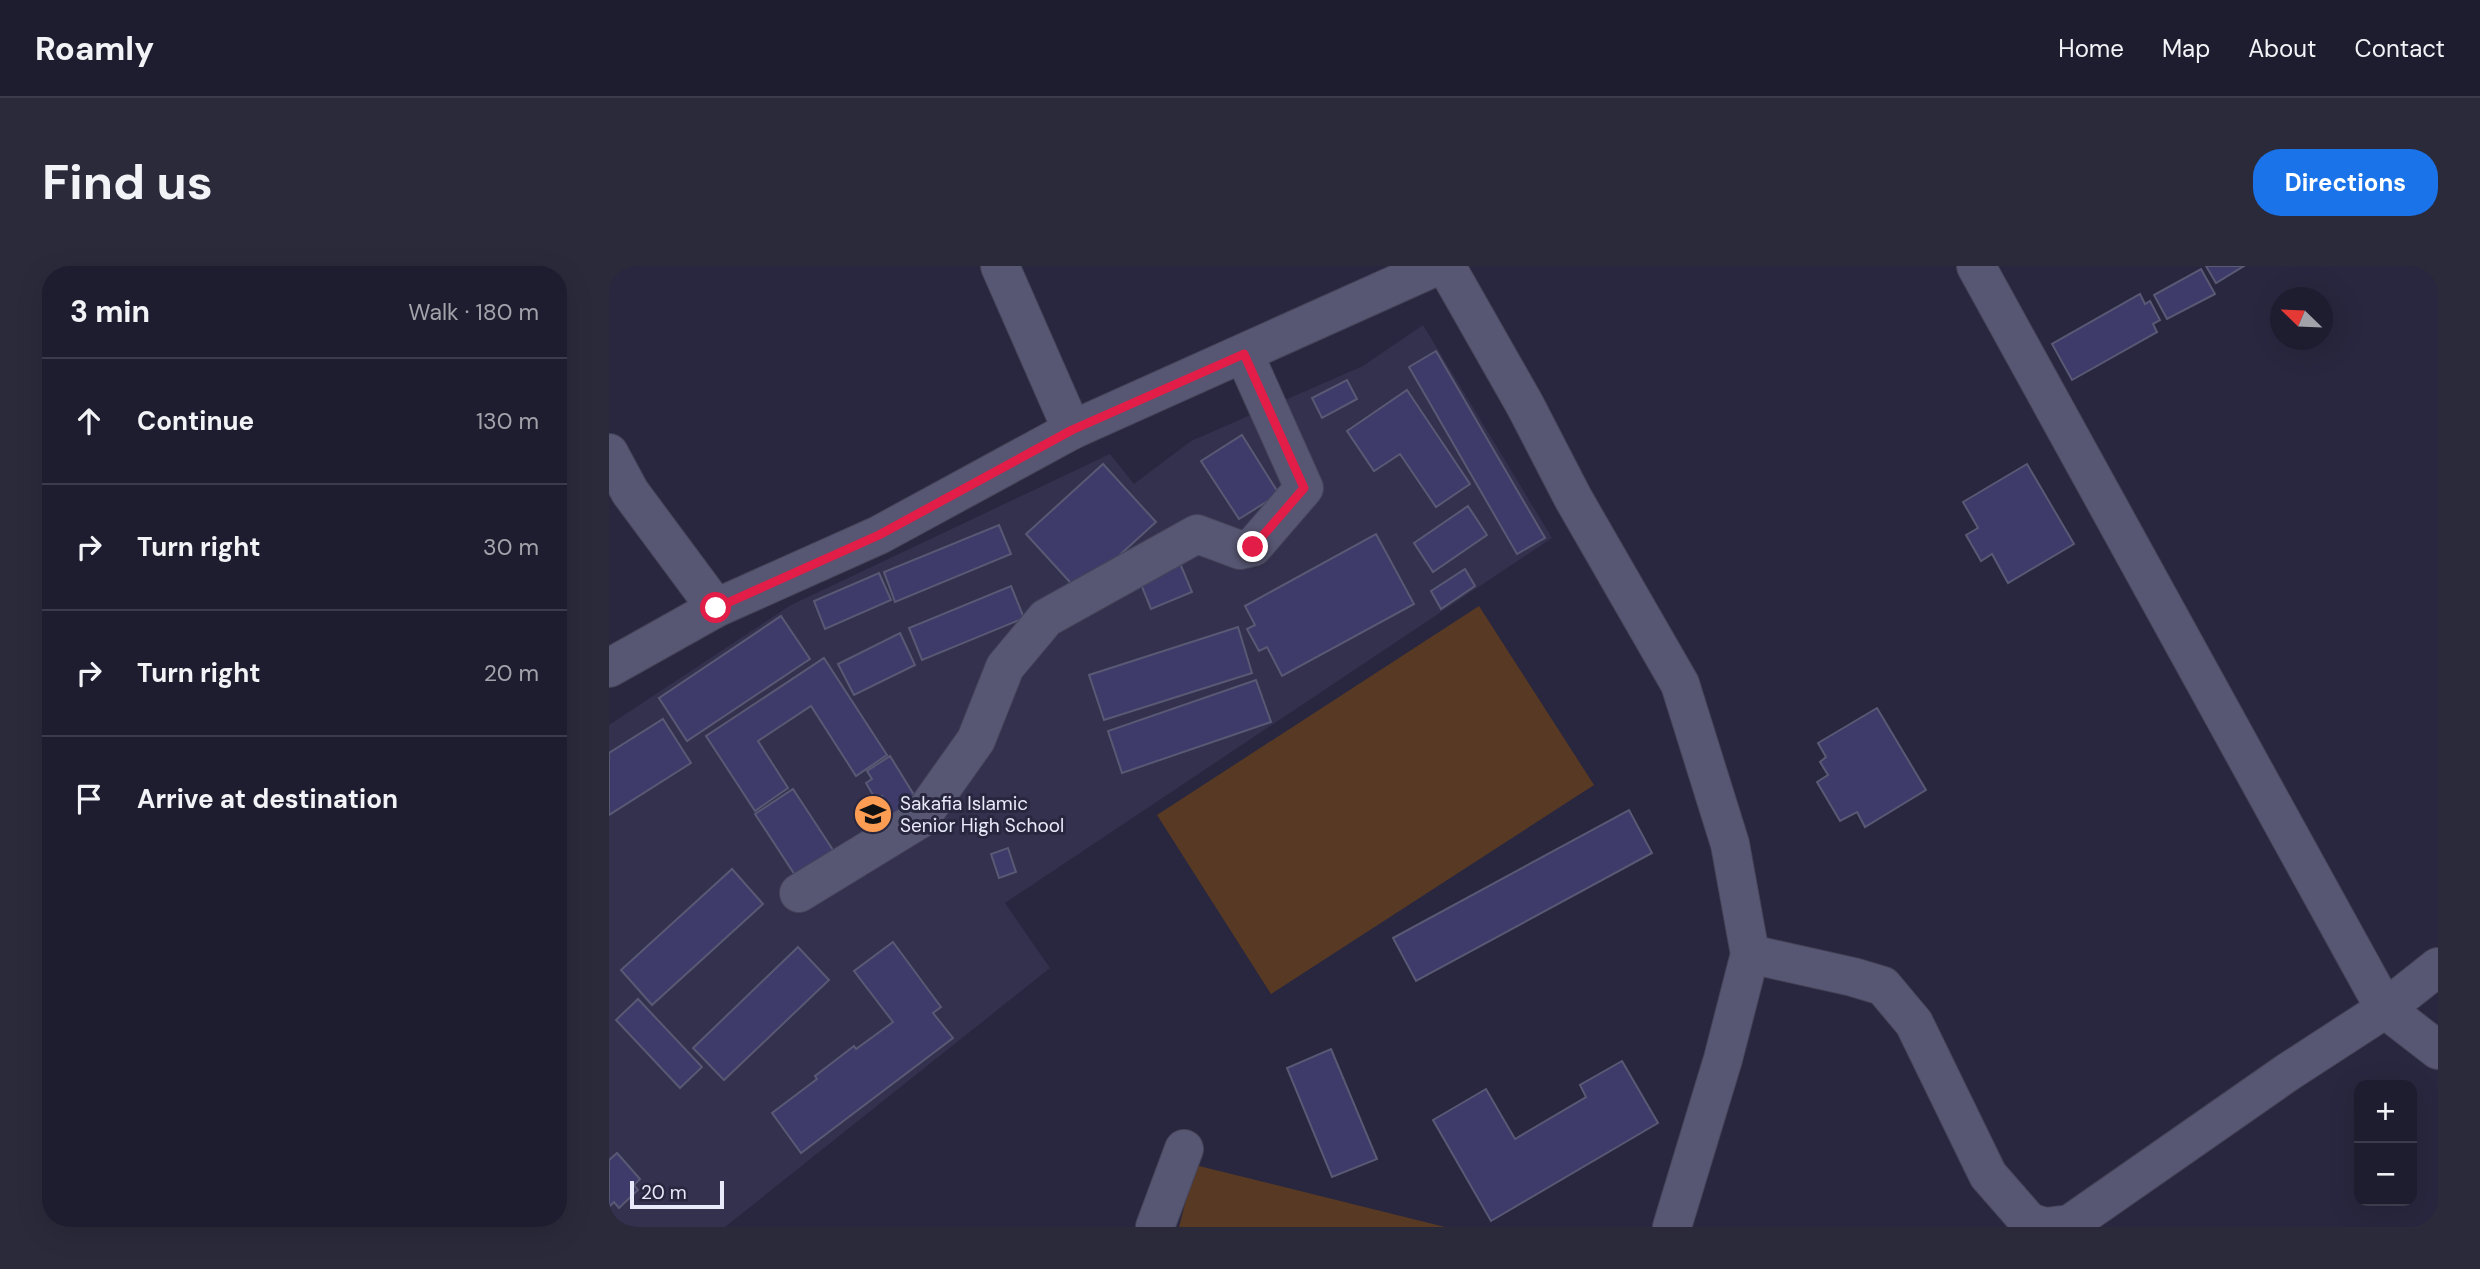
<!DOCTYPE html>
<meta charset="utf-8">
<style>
body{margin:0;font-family:"DM Sans",sans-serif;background:#2b2a3b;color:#f1f3f6}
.controls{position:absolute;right:21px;bottom:21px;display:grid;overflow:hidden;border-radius:14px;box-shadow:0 7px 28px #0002}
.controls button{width:63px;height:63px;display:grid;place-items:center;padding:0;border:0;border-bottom:2px solid #3c3b4b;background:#1e1d2f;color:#f1f3f6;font:35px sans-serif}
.compass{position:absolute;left:1661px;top:21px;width:63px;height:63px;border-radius:50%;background:#1e1d2f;box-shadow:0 7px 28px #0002;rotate:293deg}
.scale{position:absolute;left:21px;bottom:18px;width:94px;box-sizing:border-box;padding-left:7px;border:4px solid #e8e9f9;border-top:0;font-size:19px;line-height:24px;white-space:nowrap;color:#e8e9f9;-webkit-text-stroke:5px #28273f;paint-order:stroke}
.stop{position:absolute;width:21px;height:21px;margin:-16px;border:5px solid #e11d48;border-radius:50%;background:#fff}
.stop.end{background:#e11d48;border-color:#fff;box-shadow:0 2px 7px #0008}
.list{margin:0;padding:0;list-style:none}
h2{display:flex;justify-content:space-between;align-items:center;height:91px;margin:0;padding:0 28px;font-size:30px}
h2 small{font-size:23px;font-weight:400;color:#a1a2aa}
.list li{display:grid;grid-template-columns:46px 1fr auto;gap:21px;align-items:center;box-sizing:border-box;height:126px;padding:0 28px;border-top:2px solid #3c3b4b}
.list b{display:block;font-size:26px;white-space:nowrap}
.list em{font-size:23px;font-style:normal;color:#a1a2aa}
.icon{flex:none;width:38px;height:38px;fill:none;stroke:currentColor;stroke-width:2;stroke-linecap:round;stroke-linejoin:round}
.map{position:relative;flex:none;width:1829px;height:961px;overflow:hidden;border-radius:28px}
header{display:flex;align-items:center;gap:42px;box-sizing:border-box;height:98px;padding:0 35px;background:#1e1d2f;border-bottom:2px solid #3c3b4b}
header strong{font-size:33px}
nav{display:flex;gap:38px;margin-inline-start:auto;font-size:24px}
.intro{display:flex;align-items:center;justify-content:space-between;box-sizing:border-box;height:168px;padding:0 42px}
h1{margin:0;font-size:49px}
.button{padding:18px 32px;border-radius:28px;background:#1a73e8;color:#fff;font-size:24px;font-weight:700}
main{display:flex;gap:42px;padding:0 42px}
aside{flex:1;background:#1e1d2f;border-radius:28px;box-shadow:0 7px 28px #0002}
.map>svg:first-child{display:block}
.built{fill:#33314e}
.green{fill:#583a24}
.building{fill:#3e3b6b;stroke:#595974;stroke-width:2}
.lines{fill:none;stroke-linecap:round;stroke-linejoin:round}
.minor-casing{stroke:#454459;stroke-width:40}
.minor{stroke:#585773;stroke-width:38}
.route{stroke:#e11d48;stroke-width:9}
.labels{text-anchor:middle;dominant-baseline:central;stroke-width:6;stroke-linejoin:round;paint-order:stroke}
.poi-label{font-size:19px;fill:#e8e9f9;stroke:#28273f;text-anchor:start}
</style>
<header>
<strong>Roamly</strong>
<nav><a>Home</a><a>Map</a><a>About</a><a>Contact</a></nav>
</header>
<div class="intro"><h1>Find us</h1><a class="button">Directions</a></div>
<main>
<aside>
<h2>3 min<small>Walk · 180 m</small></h2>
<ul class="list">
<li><svg class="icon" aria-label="ahead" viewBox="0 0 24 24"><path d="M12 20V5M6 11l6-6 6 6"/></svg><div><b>Continue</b></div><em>130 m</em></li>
<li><svg class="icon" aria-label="right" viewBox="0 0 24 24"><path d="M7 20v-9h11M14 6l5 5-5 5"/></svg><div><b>Turn right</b></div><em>30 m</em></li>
<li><svg class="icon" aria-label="right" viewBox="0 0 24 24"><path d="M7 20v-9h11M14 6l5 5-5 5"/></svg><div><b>Turn right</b></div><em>20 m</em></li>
<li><svg class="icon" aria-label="arrive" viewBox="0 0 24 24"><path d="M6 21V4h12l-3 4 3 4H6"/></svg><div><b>Arrive at destination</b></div></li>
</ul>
</aside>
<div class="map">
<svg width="1829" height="961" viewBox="0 0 1829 961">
<rect width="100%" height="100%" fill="#28273f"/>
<path class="built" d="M814,59L943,272L396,637L441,702L116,961H0V459L182,339L501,188L525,218L582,175L754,100Z"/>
<g class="green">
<path d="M870,340L985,519L662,728L548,549Z"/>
<path d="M586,899L836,961H570Z"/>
</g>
<g class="building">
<path d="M1597,0H1635L1607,17Z"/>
<path d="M1592,3L1606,28L1558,53L1545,29Z"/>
<path d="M1531,28L1536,38L1541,35L1551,54L1544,58L1548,66L1463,114L1443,78Z"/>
<path d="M827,85L936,272L908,288L800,101Z"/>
<path d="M738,114L748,133L713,152L703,132Z"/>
<path d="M798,124L861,218L827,241L791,188L765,205L738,165Z"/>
<path d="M633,169L670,228L630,253L592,195Z"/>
<path d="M494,198L547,256L470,326L417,268Z"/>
<path d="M1418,198L1465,278L1399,317L1383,288L1372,295L1357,269L1369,262L1354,236Z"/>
<path d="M859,240L878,269L824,306L805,277Z"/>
<path d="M390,259L402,288L286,336L275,306Z"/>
<path d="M767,268L805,338L673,410L658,381L650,385L638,363L646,359L636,340Z"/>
<path d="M570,295L583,326L542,343L529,311Z"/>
<path d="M856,303L866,320L832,343L822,325Z"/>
<path d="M270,307L282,334L216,363L205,335Z"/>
<path d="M402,320L415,352L313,394L300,362Z"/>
<path d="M172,350L201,393L78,475L50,432Z"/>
<path d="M629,361L643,407L495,454L480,409Z"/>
<path d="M291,367L306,399L245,429L229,398Z"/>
<path d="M215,392L278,489L247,510L202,440L149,475L179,522L146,545L97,470Z"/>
<path d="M647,414L662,456L513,507L499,465Z"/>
<path d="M1268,442L1317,524L1256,561L1248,546L1231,555L1208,516L1219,509L1211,496L1217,491L1209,477Z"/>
<path d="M54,453L82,497L0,549V487Z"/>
<path d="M281,490L310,537L287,552L273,530L267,534L257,517L263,513L258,505Z"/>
<path d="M184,523L224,584L186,609L146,548Z"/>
<path d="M1020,544L1043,587L807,715L784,672Z"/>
<path d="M399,582L407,606L390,612L382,588Z"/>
<path d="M123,603L154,638L43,739L12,704Z"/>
<path d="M284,676L332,741L324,747L344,772L192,887L163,847L208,813L206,810L245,780L247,783L284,756L245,705Z"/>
<path d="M189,681L220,714L115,814L84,782Z"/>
<path d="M29,733L93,801L71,822L7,754Z"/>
<path d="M722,783L768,893L723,911L678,802Z"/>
<path d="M1013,795L1049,857L882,955L824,854L877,823L906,873L977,831L971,819Z"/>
<path d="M8,887L31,913L25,919L29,924L10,942L5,936L0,941V894Z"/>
</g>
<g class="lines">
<g class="minor-casing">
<g id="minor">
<path d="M391,0L463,164"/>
<path d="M837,0L916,139L964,232L1071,418L1121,578L1141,688L1114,793L1063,961"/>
<path d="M1367,0L1776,743L1829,784"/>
<path d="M0,187L21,226L107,342"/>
<path d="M0,402L107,342L270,269L463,164L828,0"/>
<path d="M190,627L311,553L367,474L396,401L437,352L588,268L631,284L644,281L695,222L635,88"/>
<path d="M1141,688L1244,711L1274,720L1305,757L1379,909L1420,956L1436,961"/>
<path d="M546,961L575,883"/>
<path d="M1437,961L1461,958L1679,806L1776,743L1829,701"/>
</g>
</g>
<use href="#minor" class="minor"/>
</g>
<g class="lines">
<path class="route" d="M107,342L270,269L463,164L635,88L695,222L644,281"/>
</g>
<defs>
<g id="school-disc" transform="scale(2.0125)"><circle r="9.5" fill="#fd9d54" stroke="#28273f"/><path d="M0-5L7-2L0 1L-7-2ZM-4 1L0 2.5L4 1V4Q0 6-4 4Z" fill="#111"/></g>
</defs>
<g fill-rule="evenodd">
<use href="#school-disc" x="264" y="548"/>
</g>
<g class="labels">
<g class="poi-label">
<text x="291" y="537">Sakafia Islamic<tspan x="291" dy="22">Senior High School</tspan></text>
</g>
</g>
</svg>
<div class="controls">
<button>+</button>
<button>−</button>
</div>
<svg class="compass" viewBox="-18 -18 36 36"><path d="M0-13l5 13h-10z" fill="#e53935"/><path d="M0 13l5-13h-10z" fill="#a1a2aa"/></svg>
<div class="scale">20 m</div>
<div class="stop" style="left:107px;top:342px"></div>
<div class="stop end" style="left:644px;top:281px"></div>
</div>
</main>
